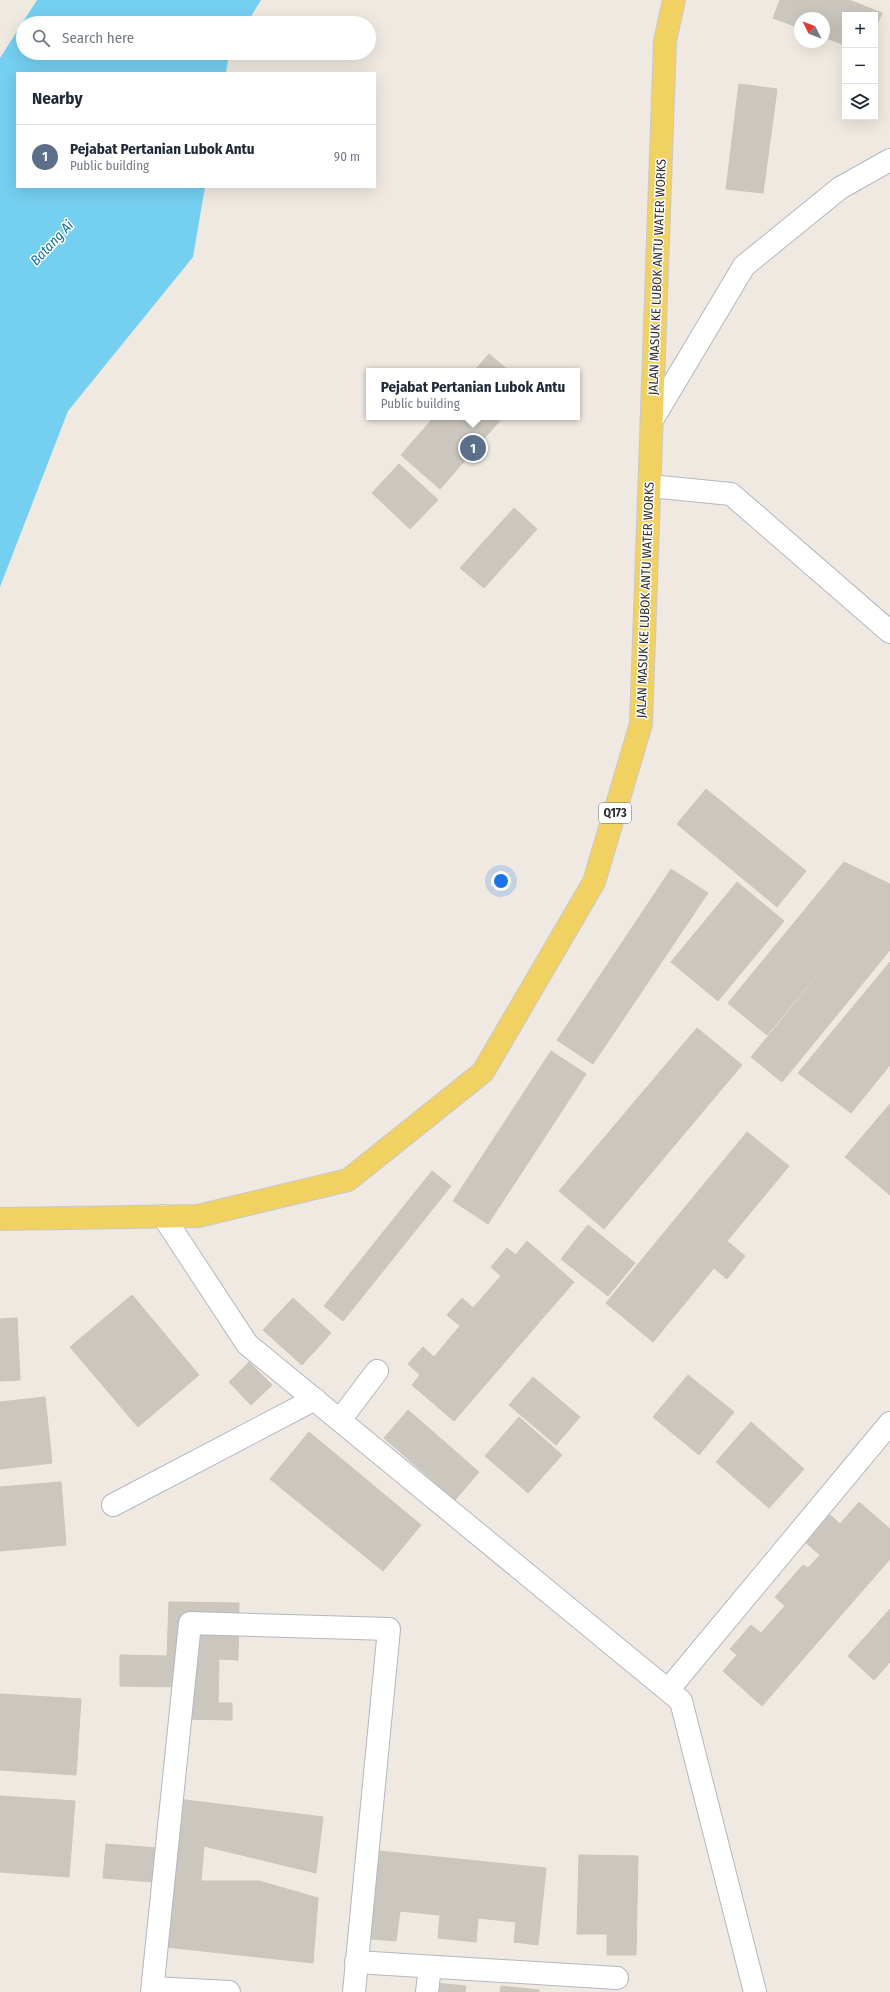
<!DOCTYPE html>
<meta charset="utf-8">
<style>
body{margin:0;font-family:"Fira Sans Condensed",sans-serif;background:#f2f2f3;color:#1f2937}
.controls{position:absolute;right:12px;top:12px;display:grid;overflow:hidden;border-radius:0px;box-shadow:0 4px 16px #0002}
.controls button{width:36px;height:36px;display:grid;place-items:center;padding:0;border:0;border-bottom:1px solid #e0e1e3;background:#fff;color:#1f2937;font:20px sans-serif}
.compass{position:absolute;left:794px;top:12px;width:36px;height:36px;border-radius:50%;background:#fff;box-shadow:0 4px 16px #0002;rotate:312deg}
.you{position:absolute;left:501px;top:881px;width:14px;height:14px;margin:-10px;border:3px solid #fff;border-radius:50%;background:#1a73e8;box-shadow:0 0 0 6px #1a73e833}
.badge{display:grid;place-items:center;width:26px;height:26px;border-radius:50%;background:#4264fb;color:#fff;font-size:13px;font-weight:700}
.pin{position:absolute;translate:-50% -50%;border:2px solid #fff;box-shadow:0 1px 4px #0006}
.popup{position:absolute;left:366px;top:368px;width:214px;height:52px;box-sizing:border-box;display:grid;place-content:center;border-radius:0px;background:#fff;filter:drop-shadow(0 1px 3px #0005);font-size:13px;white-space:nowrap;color:#747a83}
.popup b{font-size:15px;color:#1f2937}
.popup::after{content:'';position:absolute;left:50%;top:100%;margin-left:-8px;border:8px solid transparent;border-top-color:#fff}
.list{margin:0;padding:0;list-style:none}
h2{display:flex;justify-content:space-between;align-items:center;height:52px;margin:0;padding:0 16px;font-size:17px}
h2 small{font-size:13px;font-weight:400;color:#747a83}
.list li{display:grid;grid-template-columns:26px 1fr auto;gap:12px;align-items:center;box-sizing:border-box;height:64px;padding:0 16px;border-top:1px solid #e0e1e3}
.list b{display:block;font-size:15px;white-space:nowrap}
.list p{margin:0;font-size:13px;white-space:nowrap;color:#747a83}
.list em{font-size:13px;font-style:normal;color:#747a83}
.icon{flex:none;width:22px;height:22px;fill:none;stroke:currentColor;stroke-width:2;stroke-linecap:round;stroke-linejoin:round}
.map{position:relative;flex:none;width:890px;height:1992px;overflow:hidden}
.search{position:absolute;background:#fff;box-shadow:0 4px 16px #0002;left:16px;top:16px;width:360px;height:44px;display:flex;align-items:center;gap:10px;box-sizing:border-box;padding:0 14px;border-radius:22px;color:#747a83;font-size:15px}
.panel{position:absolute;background:#fff;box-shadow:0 4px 16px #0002;left:16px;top:72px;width:360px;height:116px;border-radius:0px}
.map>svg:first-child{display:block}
.water{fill:#75cff0}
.building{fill:#cbc7bf;stroke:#cbc5ba}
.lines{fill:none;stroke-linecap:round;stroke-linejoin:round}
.minor-casing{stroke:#b4b7c1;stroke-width:24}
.major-casing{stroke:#c9c9c9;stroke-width:24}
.minor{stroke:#fff;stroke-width:22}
.major{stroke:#f2d163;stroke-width:22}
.labels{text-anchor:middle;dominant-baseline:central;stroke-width:3;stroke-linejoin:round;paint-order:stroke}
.shield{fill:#fff;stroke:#6d6d6d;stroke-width:1}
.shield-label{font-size:12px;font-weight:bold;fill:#2e2e2e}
.street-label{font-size:13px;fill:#2e2e2e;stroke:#fff}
.water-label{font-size:14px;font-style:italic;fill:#0d6fa3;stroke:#fff}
</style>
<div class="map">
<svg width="890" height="1992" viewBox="0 0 890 1992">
<rect width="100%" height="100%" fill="#efe9e1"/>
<path class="water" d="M37,0H261L247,23H23V53H229L226,73H17V187H205L193,257L68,411L0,587V58Z"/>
<g class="building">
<path d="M780,0H849L882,13L875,30V15H845V45L824,37V18H800V28L773,18Z"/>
<path d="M739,84L777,89L763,193L726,189Z"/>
<path d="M489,354L509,371H474Z"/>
<path d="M434,417H503L440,489L401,455Z"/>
<path d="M399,464L438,500L410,529L372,493Z"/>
<path d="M514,508L537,529L484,588L460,568Z"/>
<path d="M706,789L806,871L777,907L677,824Z"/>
<path d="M844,862L890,884V887L767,1035L728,1003Z"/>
<path d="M671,869L708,893L593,1064L557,1040Z"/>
<path d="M737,882L784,921L718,1001L671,962Z"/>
<path d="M890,887V950L782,1082L751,1057Z"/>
<path d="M890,962V1065L851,1113L798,1073Z"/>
<path d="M697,1028L742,1065L604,1229L559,1191Z"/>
<path d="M551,1051L586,1074L488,1224L453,1201Z"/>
<path d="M890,1104V1195L845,1157Z"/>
<path d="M747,1132L789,1166L727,1241L745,1256L727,1279L714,1268L653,1342L606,1303Z"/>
<path d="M432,1171L451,1186L343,1321L324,1306Z"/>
<path d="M588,1225L635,1263L608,1296L561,1259Z"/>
<path d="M527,1241L574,1282L454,1421L412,1385L420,1375L408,1364L423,1347L434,1357L460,1326L447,1315L462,1298L473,1308L501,1276L491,1267L507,1248L516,1255Z"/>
<path d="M132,1295L199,1375L138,1427L70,1347Z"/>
<path d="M293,1298L331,1333L302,1365L263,1330Z"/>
<path d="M17,1318L20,1380L0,1381V1319Z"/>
<path d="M249,1362L272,1385L251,1405L229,1382Z"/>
<path d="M688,1375L734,1412L699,1455L653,1417Z"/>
<path d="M533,1377L580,1417L556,1445L509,1405Z"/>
<path d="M45,1397L52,1463L0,1469V1402Z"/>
<path d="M408,1410L479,1472L455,1500L384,1438Z"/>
<path d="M519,1417L562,1455L528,1493L485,1456Z"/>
<path d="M751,1422L804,1469L769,1508L716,1462Z"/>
<path d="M309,1432L421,1525L383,1571L270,1479Z"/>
<path d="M61,1482L66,1545L0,1551V1487Z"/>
<path d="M859,1502L890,1529V1559L762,1706L723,1671L737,1655L730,1649L751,1625L761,1633L785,1606L775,1597L803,1565L808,1568L820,1555L803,1540L827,1512L840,1524Z"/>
<path d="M169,1602L239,1603L238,1660L219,1659L218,1703H232V1720L181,1719L182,1687L120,1686V1655L167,1656Z"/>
<path d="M890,1609V1662L874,1680L848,1656Z"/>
<path d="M0,1694L81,1699L76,1775L0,1770Z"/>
<path d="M0,1796L75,1801L69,1877L0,1872Z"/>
<path d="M161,1797L323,1817L316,1873L204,1846L201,1881H259L318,1898L313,1963L148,1945L154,1882L103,1878L106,1844L157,1848Z"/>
<path d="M369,1850L546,1868L538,1945L514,1942L516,1922L478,1918L476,1942L438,1938L440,1915L400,1911L396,1941L360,1938Z"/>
<path d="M579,1855L638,1856L636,1955H607V1934H577Z"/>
<path d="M434,1983L466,1986L465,1992H433Z"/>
<path d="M501,1986L539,1990V1992H500Z"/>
</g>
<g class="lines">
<g class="minor-casing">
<g id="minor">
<path d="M652,420L744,266L840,188L890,160"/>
<path d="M650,486L731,494L890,632"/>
<path d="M163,1216L247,1344L681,1701L755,1992"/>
<path d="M340,1420L377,1371"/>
<path d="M113,1505L315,1399"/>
<path d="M668,1690L890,1423"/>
<path d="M356,1962L617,1978"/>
<path d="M153,1988L229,1992"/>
<path d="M152,1992L190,1623L389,1629L354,1992"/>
<path d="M427,1992L430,1967"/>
</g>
</g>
<g class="major-casing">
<path id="major" d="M0,1219L198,1216L348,1180L483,1072L594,882L641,724L665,41L674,0"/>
</g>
<use href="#minor" class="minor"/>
<use href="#major" class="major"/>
</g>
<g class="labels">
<rect class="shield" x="599" y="803" width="32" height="20" rx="3"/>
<g class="shield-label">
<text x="615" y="813">Q173</text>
</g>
<g class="street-label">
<text transform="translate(657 277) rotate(-88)">JALAN MASUK KE LUBOK ANTU WATER WORKS</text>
<text transform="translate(645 600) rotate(-88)">JALAN MASUK KE LUBOK ANTU WATER WORKS</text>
</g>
<g class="water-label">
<text transform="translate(52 243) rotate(-47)">Batang Ai</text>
</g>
</g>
</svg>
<div class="controls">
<button>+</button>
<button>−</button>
<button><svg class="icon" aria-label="layers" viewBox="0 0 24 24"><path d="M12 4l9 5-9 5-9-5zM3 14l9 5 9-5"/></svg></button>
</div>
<svg class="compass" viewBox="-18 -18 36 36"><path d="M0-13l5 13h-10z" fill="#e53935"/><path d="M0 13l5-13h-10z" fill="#747a83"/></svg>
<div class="you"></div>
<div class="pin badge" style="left:473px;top:448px;background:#5c6f8a">1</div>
<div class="popup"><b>Pejabat Pertanian Lubok Antu</b>Public building</div>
<div class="search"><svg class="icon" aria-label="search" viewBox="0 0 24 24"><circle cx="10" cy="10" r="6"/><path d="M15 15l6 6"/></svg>Search here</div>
<section class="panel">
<h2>Nearby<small></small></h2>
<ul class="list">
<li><span class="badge" style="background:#5c6f8a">1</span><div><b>Pejabat Pertanian Lubok Antu</b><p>Public building</p></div><em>90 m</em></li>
</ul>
</section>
</div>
